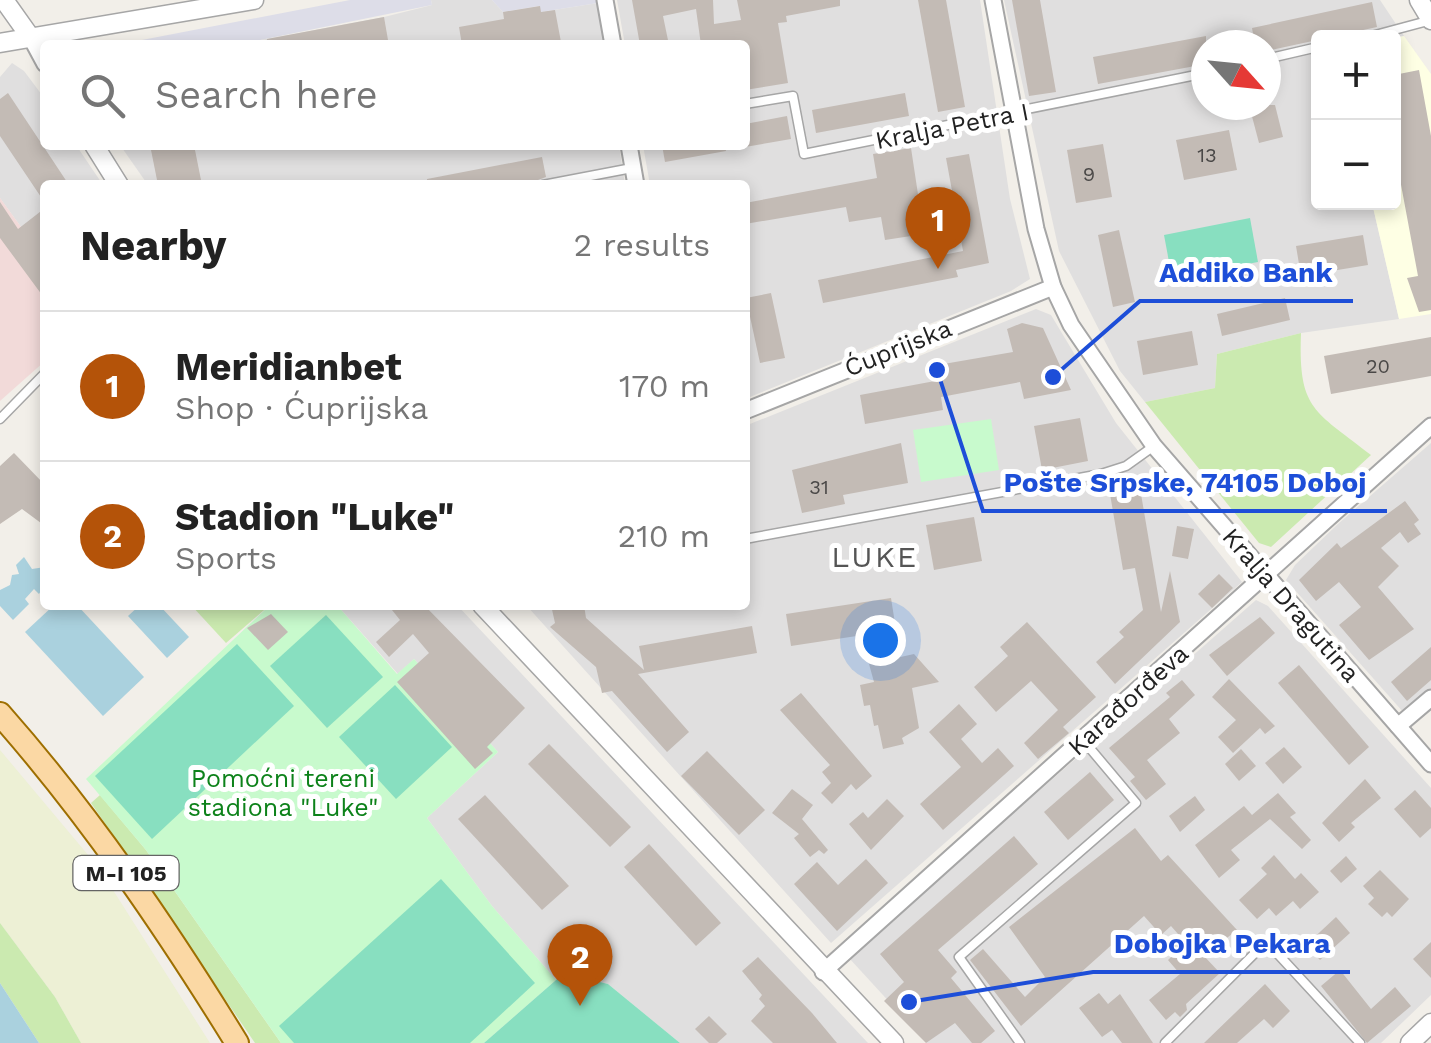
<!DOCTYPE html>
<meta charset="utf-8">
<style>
body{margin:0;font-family:"Work Sans",sans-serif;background:#f2f2f2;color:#222}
.controls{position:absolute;right:30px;top:30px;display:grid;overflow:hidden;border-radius:10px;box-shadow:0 5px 15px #0003}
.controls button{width:90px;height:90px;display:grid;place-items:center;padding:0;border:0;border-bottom:2px solid #e0e0e0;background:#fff;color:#222;font:50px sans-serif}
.compass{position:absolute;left:1191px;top:30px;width:90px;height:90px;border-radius:50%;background:#fff;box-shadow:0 5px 15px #0003;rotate:117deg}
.you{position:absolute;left:880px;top:640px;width:35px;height:35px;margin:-25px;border:8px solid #fff;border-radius:50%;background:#1a73e8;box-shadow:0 0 0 15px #1a73e833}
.badge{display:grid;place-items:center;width:65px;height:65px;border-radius:50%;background:#b45309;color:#fff;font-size:32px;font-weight:700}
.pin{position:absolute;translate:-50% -82px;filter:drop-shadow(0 2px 5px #0008)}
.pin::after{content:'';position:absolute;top:52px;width:35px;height:30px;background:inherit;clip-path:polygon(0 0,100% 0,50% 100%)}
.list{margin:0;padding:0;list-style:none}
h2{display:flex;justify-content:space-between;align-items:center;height:130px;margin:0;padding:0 40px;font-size:42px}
h2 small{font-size:32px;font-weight:400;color:#767676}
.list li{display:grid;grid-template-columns:65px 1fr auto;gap:30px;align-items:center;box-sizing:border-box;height:150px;padding:0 40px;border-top:2px solid #e0e0e0}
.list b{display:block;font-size:38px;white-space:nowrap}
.list p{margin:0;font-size:32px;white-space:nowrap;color:#767676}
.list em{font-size:32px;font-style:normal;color:#767676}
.icon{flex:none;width:55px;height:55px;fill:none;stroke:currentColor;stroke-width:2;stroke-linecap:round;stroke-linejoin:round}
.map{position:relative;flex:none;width:1431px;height:1043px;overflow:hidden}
.search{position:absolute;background:#fff;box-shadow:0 5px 15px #0003;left:40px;top:40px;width:710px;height:110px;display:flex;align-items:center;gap:25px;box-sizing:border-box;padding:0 35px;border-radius:10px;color:#767676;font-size:38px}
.panel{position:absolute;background:#fff;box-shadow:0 5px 15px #0003;left:40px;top:180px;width:710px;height:430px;border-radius:10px}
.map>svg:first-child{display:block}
.residential{fill:#e0dfdf;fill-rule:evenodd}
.commercial{fill:#f2dad9}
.education{fill:#feffe4}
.farmland{fill:#edf0d5}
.grass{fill:#cbeab0}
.park{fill:#c8facd}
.pitch{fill:#88dfc0}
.plaza{fill:#dddde8}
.water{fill:#aad1de}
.building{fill:#c3bbb5}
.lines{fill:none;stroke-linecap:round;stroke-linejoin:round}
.service-casing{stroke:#a6a6a6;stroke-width:11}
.minor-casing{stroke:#a6a6a6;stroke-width:19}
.tertiary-casing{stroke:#a6a6a6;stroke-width:21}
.primary-casing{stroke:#9e6f01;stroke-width:26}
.service{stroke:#fff;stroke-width:8}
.minor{stroke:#fff;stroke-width:15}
.tertiary{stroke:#fff;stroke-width:18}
.primary{stroke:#fbd8a4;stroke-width:22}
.labels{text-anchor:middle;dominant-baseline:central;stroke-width:10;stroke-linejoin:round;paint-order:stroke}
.number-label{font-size:20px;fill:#4a4847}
.shield{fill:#fff;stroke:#646464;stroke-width:2.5}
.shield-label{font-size:22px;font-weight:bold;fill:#222}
.street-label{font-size:25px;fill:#222;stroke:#fff}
.park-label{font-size:25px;fill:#0d821a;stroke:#fff}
.quarter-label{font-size:30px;letter-spacing:2.5px;fill:#555;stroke:#fff}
.leader{fill:none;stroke:#1d4ed8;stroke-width:4}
.callout-dot{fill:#1d4ed8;stroke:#fff;stroke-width:4}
.callout-label{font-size:28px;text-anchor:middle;font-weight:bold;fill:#1d4ed8;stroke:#fff;stroke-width:10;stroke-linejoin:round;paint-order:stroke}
</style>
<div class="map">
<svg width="1431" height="1043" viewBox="0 0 1431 1043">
<rect width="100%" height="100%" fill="#f2efe9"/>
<g class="residential">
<path d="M431,0H492L503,12L540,6L541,12L598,3L604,45H235L384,17L432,5Z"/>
<path d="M617,0H980L1010,199L1030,279L1011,291L745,399V185H650L643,145H745V45H625Z"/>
<path d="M1004,0H1380L1404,36L1318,38V202L1372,203L1399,319L1301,333L1217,354L1215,388L1145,402L1120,371L1059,251ZM1206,45H1266V105H1206Z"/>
<path d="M12,63L24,71L45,99V145H76L103,185H45V260L0,198V77Z"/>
<path d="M120,145H619L625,185H148Z"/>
<path d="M1036,309L1051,315L1116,423L1242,582L831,943L526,605H745V426Z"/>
<path d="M1431,443V690L1404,713L1286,580L1295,565L1338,524Z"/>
<path d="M1256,600L1268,606L1431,788V995L1381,1043H927L849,958Z"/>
<path d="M337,605H457L868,1043H680L608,984L565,973L556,980L492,906L427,818L498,752L414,659L398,674Z"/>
</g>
<path class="commercial" d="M0,198L45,260V361L0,401Z"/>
<path class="education" d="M1404,36L1431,74V314L1399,319L1372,203L1394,202V39Z"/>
<path class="farmland" d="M0,750L99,868L210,1043H81L55,997L0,923Z"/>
<g class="grass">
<path d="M1301,333C1298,410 1314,410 1371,455L1271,547L1259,543L1145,402L1215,388L1217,354Z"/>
<path d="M191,605H270L226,643Z"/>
<path d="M100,795L146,850L281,1043H255L91,803Z"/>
<path d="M0,923L55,997L81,1043H39L0,983Z"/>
</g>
<g class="park">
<path d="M991,419L999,470L921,482L913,430Z"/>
<path d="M270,605H337L397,674L414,659L498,752L427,818L492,906L556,980L484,1043H281L146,850L86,779Z"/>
</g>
<g class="pitch">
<path d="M1250,218L1258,262L1172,278L1164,235Z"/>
<path d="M326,615L383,677L327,728L270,666Z"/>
<path d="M237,644L294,706L152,839L95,776Z"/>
<path d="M395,685L452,747L396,799L339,737Z"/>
<path d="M441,879L535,983L470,1043H294L279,1026Z"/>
<path d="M564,973L608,984L680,1043H484Z"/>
</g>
<g class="plaza">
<path d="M350,0H431L432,5L235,45H116Z"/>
<path d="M492,0H597L598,3L541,12L539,6L503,12Z"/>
</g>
<g class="water">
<path d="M24,557L32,569L45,567V584L39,594L34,589L25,599L29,604L13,620L0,606V590L10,585L12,575L19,574L16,565Z"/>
<path d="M54,605H77L144,677L103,716L25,632Z"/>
<path d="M140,605H159L189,637L167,658L128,616Z"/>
<path d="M0,983L39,1043H0Z"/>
</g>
<g class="building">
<path d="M632,0H713L714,24L741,20L737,0H840V6L786,16L787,22L778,23L788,83L745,90V45H701L696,9L663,16L669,45H640Z"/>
<path d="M918,0H946L965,107L938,112Z"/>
<path d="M1012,0H1040L1056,92L1029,96Z"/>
<path d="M1372,2L1377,27L1266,51V45H1255L1252,28Z"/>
<path d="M540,6L541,12L555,10L561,42L462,45L459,27L504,19L503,12Z"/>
<path d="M384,17L388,40L361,45H267V39Z"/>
<path d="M1206,36V64L1098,84L1093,57Z"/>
<path d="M1419,70L1431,136V310L1419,312L1407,278L1418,276L1394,147V75Z"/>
<path d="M8,93L69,185H45V203L0,136V99Z"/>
<path d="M905,93L909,116L816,133L812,110Z"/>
<path d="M1249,105H1275L1283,137L1259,143Z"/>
<path d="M787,116L791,139L745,147V124Z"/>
<path d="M1229,130L1237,170L1184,180L1176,140Z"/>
<path d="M1103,144L1112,197L1076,203L1067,150Z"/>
<path d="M150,145H194L202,185H158Z"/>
<path d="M662,145H725L726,151L665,162Z"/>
<path d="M911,148L924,234L885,240L881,217L849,222L846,207L745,224V203L877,178L873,154Z"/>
<path d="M969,154L989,263L956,270L958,277L823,303L818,280L963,251L946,158Z"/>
<path d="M542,157L546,177L538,180L512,185H427V179Z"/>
<path d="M0,202L18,229L45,208V299L0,238Z"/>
<path d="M1119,230L1135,302L1113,307L1098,235Z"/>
<path d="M1363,235L1368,265L1301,276L1296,246Z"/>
<path d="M771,293L785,358L760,363L746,298Z"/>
<path d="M1285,298L1290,320L1222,336L1217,314Z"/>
<path d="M1022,323L1043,328L1071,390L1024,399L1020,382L941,397L943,410L865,424L860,395L935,381L932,366L1013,352L1007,329Z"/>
<path d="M1192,331L1198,365L1143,375L1137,341Z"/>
<path d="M1431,337V376L1331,394L1324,356Z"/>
<path d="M1080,418L1088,461L1042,470L1034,426Z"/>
<path d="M901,443L908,483L843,495L845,504L802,513L792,470Z"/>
<path d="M14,453L45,485V526L22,509L0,524V466Z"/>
<path d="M1140,488L1161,612L1170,571L1180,622L1115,684L1096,662L1124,637L1119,632L1143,610L1135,568L1123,570L1110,494Z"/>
<path d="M1405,501L1419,520L1414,524L1421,534L1408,543L1400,532L1381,548L1399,566L1378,587L1414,629L1369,660L1339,625L1361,607L1339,582L1316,601L1299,580L1337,543L1341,548Z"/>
<path d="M974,517L982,561L934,570L926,525Z"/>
<path d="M1177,526L1194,529L1188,559L1172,556Z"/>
<path d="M1219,574L1233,588L1212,608L1198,594Z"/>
<path d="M891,598L896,630L791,646L786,614Z"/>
<path d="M388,605H424L525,708L487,747L493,753L475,769L397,682L429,653L413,634L389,657L376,642L400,620Z"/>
<path d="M551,605H584L586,618L644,670L639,646L752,626L757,653L638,674L689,732L667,752L612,691L602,693L596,667L550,627L555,623Z"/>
<path d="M271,614L288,632L268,650L247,628Z"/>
<path d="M1260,617L1275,633L1227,676L1209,655Z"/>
<path d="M1027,622L1096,697L1063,727L1069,733L1038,759L1024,743L1058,710L1031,681L996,712L974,687L1008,656L1000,647Z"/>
<path d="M1431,647V680L1407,701L1391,682Z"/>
<path d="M914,654L939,682L912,688L919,728L902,738L904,744L883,749L878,725L874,726L870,705L864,706L860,685L874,682L869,664Z"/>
<path d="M1299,665L1369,747L1349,765L1278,683Z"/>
<path d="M1229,679L1275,726L1265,734L1260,728L1233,753L1218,737L1236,720L1212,697Z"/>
<path d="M1182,680L1195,695L1169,719L1180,733L1147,760L1166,784L1146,800L1130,781L1135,777L1109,748L1170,697L1166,693Z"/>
<path d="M801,693L872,776L856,790L851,784L832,804L821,793L831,783L822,772L830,765L780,710Z"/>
<path d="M959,704L977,724L961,739L982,763L998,748L1014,766L943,830L920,804L961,767L929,732Z"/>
<path d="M549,744L631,827L610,847L528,764Z"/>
<path d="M1284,747L1302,767L1283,784L1265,763Z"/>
<path d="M1241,749L1256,766L1239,781L1225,764Z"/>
<path d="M707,751L765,810L739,835L681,776Z"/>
<path d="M1090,772L1114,800L1068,840L1044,812Z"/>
<path d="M1365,779L1381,798L1351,823L1355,827L1339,842L1322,823Z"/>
<path d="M792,789L813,805L802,819L828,850L824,854L819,850L810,857L794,838L799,834L772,813Z"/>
<path d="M1415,790L1431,808V828L1420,838L1394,809Z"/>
<path d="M1278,793L1296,813L1290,817L1311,840L1302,849L1270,819L1231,850L1240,860L1219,878L1195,845L1244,806L1252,815Z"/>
<path d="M485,795L569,886L542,910L458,819Z"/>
<path d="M1195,796L1205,810L1180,832L1169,816Z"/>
<path d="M887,799L904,816L871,850L849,824L863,812L868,818Z"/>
<path d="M1135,828L1161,861L1168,855L1237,930L1204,956L1220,973L1186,1004L1187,1010L1180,1017L1175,1012L1166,1020L1149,1000L1180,974L1168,960L1186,943L1171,926L1161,935L1144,916L1021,1026L970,960L983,949L1025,997L1045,977L1009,927Z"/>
<path d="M1014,836L1038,864L938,950L957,972L951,978L995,1031L981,1043H972L955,1023L926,1043L884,1001L904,982L880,954Z"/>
<path d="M649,844L721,923L696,946L624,867Z"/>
<path d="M1274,855L1295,879L1301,873L1319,892L1300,909L1293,901L1276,916L1269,908L1257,919L1239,900L1267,874L1261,868Z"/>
<path d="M1346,856L1357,869L1341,883L1330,871Z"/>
<path d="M866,859L888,883L837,931L794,884L817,862L838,885Z"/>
<path d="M1380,870L1409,899L1392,917L1387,912L1382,917L1368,904L1374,898L1363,886Z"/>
<path d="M1336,917L1350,933L1320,960L1306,945Z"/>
<path d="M1431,942V978L1413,959Z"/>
<path d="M758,957L812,1013L837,1043H773L751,1021L765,1006L759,999L762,995L742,971Z"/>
<path d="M1340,970L1371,1009L1395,987L1411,1006L1367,1043L1321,986Z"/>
<path d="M1265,984L1290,1011L1273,1028L1264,1019L1237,1043H1204Z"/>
<path d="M1099,993L1108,1004L1120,994L1153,1043H1122L1112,1030L1102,1037L1079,1008Z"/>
<path d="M709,1016L727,1034L717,1043H709L695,1029Z"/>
</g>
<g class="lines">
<g class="service-casing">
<g id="service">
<path d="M1364,38L1431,20"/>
<path d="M1266,59L1318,47"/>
<path d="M745,104L793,96L804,154L1206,73"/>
<path d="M543,185L632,168"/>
<path d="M0,419L45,373"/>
<path d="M745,539L1101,474L1126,466L1154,446"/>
<path d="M1020,1043L959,957L1136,803L1083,740"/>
<path d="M1165,1043L1257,951L1276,952L1360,1043"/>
</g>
</g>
<g class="minor-casing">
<g id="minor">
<path d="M605,0L613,45"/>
<path d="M993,0L1036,229L1053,287L1071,325L1154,446L1431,764"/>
<path d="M31,38L45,64"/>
<path d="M629,145L636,185"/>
<path d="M745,411L1053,287"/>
<path d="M1398,726L1431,698"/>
<path d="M823,972L1431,426"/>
</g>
</g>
<g class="tertiary-casing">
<g id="tertiary">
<path d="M4,0L31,38"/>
<path d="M1419,0L1431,20"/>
<path d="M0,43L254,0"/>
<path d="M94,145L119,185"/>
<path d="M482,605L894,1043"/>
<path d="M1410,1043L1431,1023"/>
</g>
</g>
<g class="primary-casing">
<path id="primary" d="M0,714C90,816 166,928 237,1043"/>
</g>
<use href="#service" class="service"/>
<use href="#minor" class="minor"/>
<use href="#tertiary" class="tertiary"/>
<use href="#primary" class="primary"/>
</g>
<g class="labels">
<g class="number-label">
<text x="1207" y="155">13</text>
<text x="1089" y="174">9</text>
<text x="1378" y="366">20</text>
<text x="819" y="487">31</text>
</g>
<rect class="shield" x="73.5" y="856" width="105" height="34" rx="8"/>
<g class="shield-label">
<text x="126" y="873">M-I 105</text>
</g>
<g class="street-label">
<text transform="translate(952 126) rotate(-11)">Kralja Petra I</text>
<text transform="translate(898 348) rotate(-22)">Ćuprijska</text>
<text transform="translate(1291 605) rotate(49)">Kralja Dragutina</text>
<text transform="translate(1128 700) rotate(-42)">Karađorđeva</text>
</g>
<g class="park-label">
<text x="283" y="778">Pomoćni tereni<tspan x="283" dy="29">stadiona "Luke"</tspan></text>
</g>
<g class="quarter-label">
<text x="875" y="556">LUKE</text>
</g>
</g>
<path class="leader" d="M1053 377L1140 301H1353M937 370L983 511H1387M909 1002L1093 972H1350"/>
<g class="callout-dot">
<circle cx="1053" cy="377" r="10"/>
<circle cx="937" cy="370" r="10"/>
<circle cx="909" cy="1002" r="10"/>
</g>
<g class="callout-label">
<text x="1246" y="282">Addiko Bank</text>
<text x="1185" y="492">Pošte Srpske, 74105 Doboj</text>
<text x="1222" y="953">Dobojka Pekara</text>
</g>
</svg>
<div class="controls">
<button>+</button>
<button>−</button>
</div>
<svg class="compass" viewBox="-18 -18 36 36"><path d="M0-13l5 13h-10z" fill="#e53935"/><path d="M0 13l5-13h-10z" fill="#767676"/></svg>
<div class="you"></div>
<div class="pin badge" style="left:938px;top:269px">1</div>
<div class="pin badge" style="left:580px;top:1006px">2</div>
<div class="search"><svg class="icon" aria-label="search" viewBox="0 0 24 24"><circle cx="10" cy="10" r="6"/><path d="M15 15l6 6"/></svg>Search here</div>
<section class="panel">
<h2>Nearby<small>2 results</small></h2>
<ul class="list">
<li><span class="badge">1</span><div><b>Meridianbet</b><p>Shop · Ćuprijska</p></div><em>170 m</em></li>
<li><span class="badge">2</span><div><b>Stadion &quot;Luke&quot;</b><p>Sports</p></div><em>210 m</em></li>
</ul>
</section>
</div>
